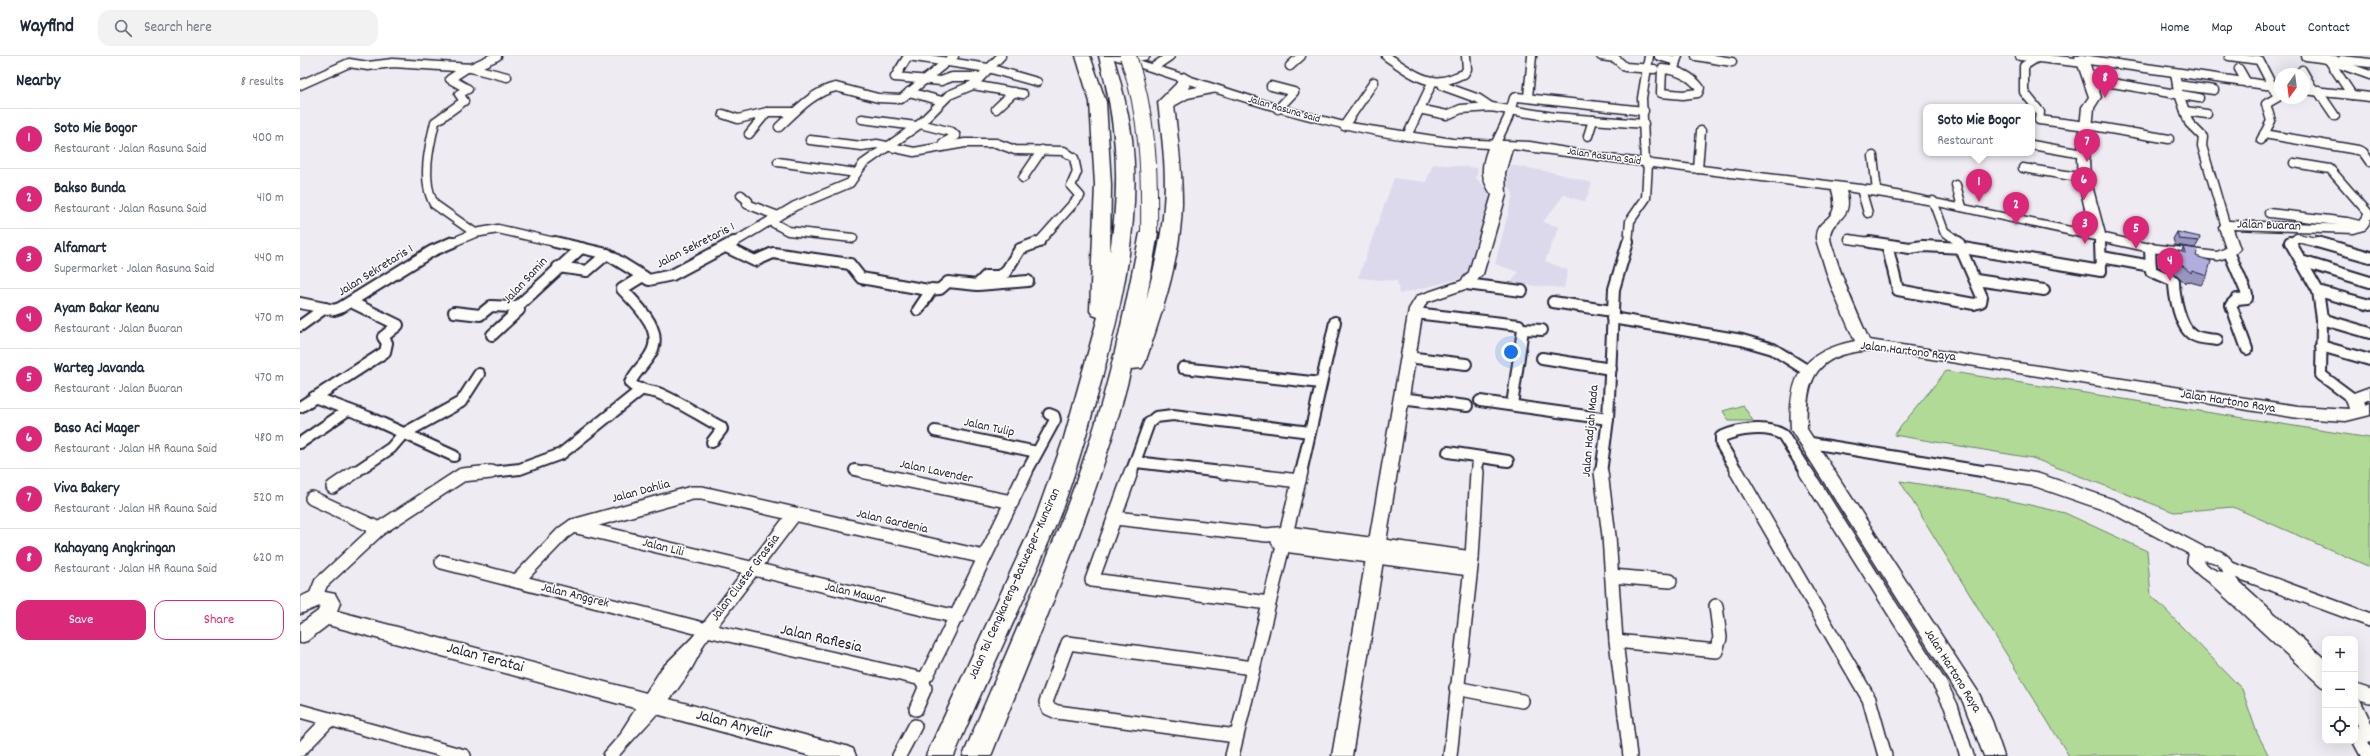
<!DOCTYPE html>
<meta charset="utf-8">
<style>
body{margin:0;font-family:Dekko,sans-serif;background:#f2f2f3;color:#1f2937}
.controls{position:absolute;right:12px;bottom:12px;display:grid;overflow:hidden;border-radius:8px;box-shadow:0 4px 16px #0002}
.controls button{width:36px;height:36px;display:grid;place-items:center;padding:0;border:0;border-bottom:1px solid #e0e1e3;background:#fff;color:#1f2937;font:20px sans-serif}
.compass{position:absolute;left:1974px;top:12px;width:36px;height:36px;border-radius:50%;background:#fff;box-shadow:0 4px 16px #0002;rotate:194deg}
.you{position:absolute;left:1211px;top:296px;width:14px;height:14px;margin:-10px;border:3px solid #fff;border-radius:50%;background:#1a73e8;box-shadow:0 0 0 6px #1a73e833}
.badge{display:grid;place-items:center;width:26px;height:26px;border-radius:50%;background:#db2777;color:#fff;font-size:13px;font-weight:700}
.pin{position:absolute;translate:-50% -33px;filter:drop-shadow(0 1px 2px #0008)}
.pin::after{content:'';position:absolute;top:21px;width:14px;height:12px;background:inherit;clip-path:polygon(0 0,100% 0,50% 100%)}
.popup{position:absolute;left:1623px;top:48px;width:112px;height:52px;box-sizing:border-box;display:grid;place-content:center;border-radius:8px;background:#fff;filter:drop-shadow(0 1px 3px #0005);font-size:13px;white-space:nowrap;color:#747a83}
.popup b{font-size:15px;color:#1f2937}
.popup::after{content:'';position:absolute;left:50%;top:100%;margin-left:-8px;border:8px solid transparent;border-top-color:#fff}
.list{margin:0;padding:0;list-style:none}
h2{display:flex;justify-content:space-between;align-items:center;height:52px;margin:0;padding:0 16px;font-size:17px}
h2 small{font-size:13px;font-weight:400;color:#747a83}
.list li{display:grid;grid-template-columns:26px 1fr auto;gap:12px;align-items:center;box-sizing:border-box;height:60px;padding:0 16px;border-top:1px solid #e0e1e3}
.list b{display:block;font-size:15px;white-space:nowrap}
.list p{margin:0;font-size:13px;white-space:nowrap;color:#747a83}
.list em{font-size:13px;font-style:normal;color:#747a83}
.actions{display:flex;gap:8px;padding:12px 16px}
.actions a{flex:1;padding:9px 0;border:1px solid #db2777;border-radius:12px;text-align:center;font-size:14px;color:#db2777}
.actions .main{background:#db2777;color:#fff}
.icon{flex:none;width:22px;height:22px;fill:none;stroke:currentColor;stroke-width:2;stroke-linecap:round;stroke-linejoin:round}
.map{position:relative;flex:none;width:2070px;height:700px;overflow:hidden}
header{display:flex;align-items:center;gap:24px;box-sizing:border-box;height:56px;padding:0 20px;background:#fff;border-bottom:1px solid #e0e1e3}
header strong{font-size:19px}
nav{display:flex;gap:22px;margin-inline-start:auto;font-size:14px}
.search{width:280px;height:36px;background:#f2f2f3;display:flex;align-items:center;gap:10px;box-sizing:border-box;padding:0 14px;border-radius:12px;color:#747a83;font-size:15px}
main{display:flex}
aside{flex:1;background:#fff}
.map>svg:first-child{display:block}
.built{fill:#dcd9ec}
.green{fill:#b2da97;stroke:#6a7e69}
.lines{fill:none;stroke-linecap:round;stroke-linejoin:round}
.street-far2-casing{stroke:#22223b;stroke-width:11}
.street-far1-casing{stroke:#22223b;stroke-width:14}
.street-casing{stroke:#22223b;stroke-width:16}
.secondary-casing{stroke:#22223b;stroke-width:3}
.highway-casing{stroke:#22223b;stroke-width:3}
.street-far2{stroke:#fdfcf7;stroke-width:8}
.street-far1{stroke:#fdfcf7;stroke-width:10}
.street{stroke:#fdfcf7;stroke-width:13}
.secondary{fill:#fdfcf7;fill-rule:evenodd}
.highway{fill:#fdfcf7;fill-rule:evenodd}
.highway-bridge-casing{stroke:#22223b;stroke-width:18;stroke-linecap:butt}
.highway-bridge{stroke:#fdfcf7;stroke-width:16}
.wall{fill:#9895bf;stroke:#22223b}
.building{fill:#b1adde;stroke:#22223b}
.labels{text-anchor:middle;dominant-baseline:central;stroke-width:3;stroke-linejoin:round;paint-order:stroke}
.far-street-label{font-size:11px;fill:#22223b;stroke:#fdfcf7}
.street-label{font-size:13px;fill:#22223b;stroke:#fdfcf7}
.near-street-label{font-size:16px;fill:#22223b;stroke:#fdfcf7}
</style>
<header>
<strong>Wayfind</strong>
<div class="search"><svg class="icon" aria-label="search" viewBox="0 0 24 24"><circle cx="10" cy="10" r="6"/><path d="M15 15l6 6"/></svg>Search here</div>
<nav><a>Home</a><a>Map</a><a>About</a><a>Contact</a></nav>
</header>
<main>
<aside>
<h2>Nearby<small>8 results</small></h2>
<ul class="list">
<li><span class="badge">1</span><div><b>Soto Mie Bogor</b><p>Restaurant · Jalan Rasuna Said</p></div><em>400 m</em></li>
<li><span class="badge">2</span><div><b>Bakso Bunda</b><p>Restaurant · Jalan Rasuna Said</p></div><em>410 m</em></li>
<li><span class="badge">3</span><div><b>Alfamart</b><p>Supermarket · Jalan Rasuna Said</p></div><em>440 m</em></li>
<li><span class="badge">4</span><div><b>Ayam Bakar Keanu</b><p>Restaurant · Jalan Buaran</p></div><em>470 m</em></li>
<li><span class="badge">5</span><div><b>Warteg Javanda</b><p>Restaurant · Jalan Buaran</p></div><em>470 m</em></li>
<li><span class="badge">6</span><div><b>Baso Aci Mager</b><p>Restaurant · Jalan HR Rauna Said</p></div><em>480 m</em></li>
<li><span class="badge">7</span><div><b>Viva Bakery</b><p>Restaurant · Jalan HR Rauna Said</p></div><em>520 m</em></li>
<li><span class="badge">8</span><div><b>Kahayang Angkringan</b><p>Restaurant · Jalan HR Rauna Said</p></div><em>620 m</em></li>
</ul>
<div class="actions"><a class="main">Save</a><a>Share</a></div>
</aside>
<div class="map">
<svg width="2070" height="700" viewBox="0 0 2070 700">
<rect width="100%" height="100%" fill="#eeecf2"/>
<filter id="ink" filterUnits="userSpaceOnUse"><feTurbulence type="fractalNoise" baseFrequency=".025" numOctaves="2"/><feDisplacementMap in="SourceGraphic" scale="8" xChannelSelector="R" yChannelSelector="G"/><feConvolveMatrix kernelMatrix="1 2 1 2 8 2 1 2 1" color-interpolation-filters="sRGB"/></filter>
<g filter="url(#ink)">
<g class="built">
<path d="M1133,108L1178,112L1176,122L1188,134L1191,141L1169,217L1162,222L1099,238L1097,225L1058,222L1094,122L1126,126Z"/>
<path d="M1210,109L1256,117L1292,127L1285,146L1264,139L1243,166L1259,171L1245,205L1268,214L1264,232L1211,228L1218,216L1195,208L1213,138L1206,125Z"/>
</g>
<g class="green">
<path d="M1646,315L2070,382V511L1933,451L1874,456L1732,402L1594,379Z"/>
<path d="M1443,349L1453,365H1429L1423,355Z"/>
<path d="M1600,425L1677,437L1765,457L1847,495L1851,539L1942,633L1957,677L1969,700H1769Z"/>
</g>
<g class="lines">
<g class="street-far2-casing">
<g id="street-far2">
<path d="M608,0L688,12L737,26"/>
<path d="M608,0L595,21L641,25L652,21H680"/>
<path d="M1086,0C1101,10 1124,29 1143,25C1150,24 1157,20 1164,18L1167,13L1166,0"/>
<path d="M1301,0L1315,2L1325,11L1354,13"/>
<path d="M1359,0L1376,5L1378,0"/>
<path d="M1396,0L1432,6"/>
<path d="M1720,0L1784,7"/>
<path d="M1929,0L1959,4L1978,41L1966,48L1971,65L1961,84"/>
<path d="M2006,0L2035,4"/>
<path d="M1735,3L1724,10V36L1740,56L1739,64L1787,70"/>
<path d="M1782,3L1980,31"/>
<path d="M2028,4L2070,19"/>
<path d="M2042,4L2070,7"/>
<path d="M990,10L1001,0"/>
<path d="M854,11L870,0"/>
<path d="M167,12L150,23L168,33L159,38L164,45L135,66C129,91 121,125 134,148L175,177"/>
<path d="M171,12L207,21"/>
<path d="M1362,13C1377,14 1391,20 1400,32L1398,37L1383,39L1361,37Z"/>
<path d="M1939,13L1947,27"/>
<path d="M1374,14L1376,5"/>
<path d="M2002,14L2014,35"/>
<path d="M1875,17L1878,35L1889,67L1903,81L1902,90L1926,171"/>
<path d="M1789,23L1899,42"/>
<path d="M1141,26L1143,30L1179,43L1191,51"/>
<path d="M0,29L49,7L68,10L93,7L171,12L197,0"/>
<path d="M673,29L723,38"/>
<path d="M1877,29L1914,34"/>
<path d="M971,30L994,36L978,53"/>
<path d="M2004,34L2052,39L2028,3"/>
<path d="M2018,35L2035,60"/>
<path d="M609,36L642,45"/>
<path d="M2052,39L2070,41"/>
<path d="M1228,41L1232,0"/>
<path d="M696,53L714,36"/>
<path d="M1119,53L1147,59L1161,53L1191,51L1254,61L1344,68"/>
<path d="M1885,55L1907,58"/>
<path d="M423,58L438,63L467,56"/>
<path d="M562,63L616,70"/>
<path d="M620,68L652,76L656,80L643,87"/>
<path d="M1787,69L1869,83"/>
<path d="M1044,70L1074,26"/>
<path d="M479,71C495,56 514,35 536,31L578,42L601,43L654,0"/>
<path d="M449,78L467,56H494"/>
<path d="M1964,78L2058,94L2063,96L2070,106"/>
<path d="M1107,80L1133,25"/>
<path d="M1288,80L1293,64"/>
<path d="M510,84L562,90L577,88L614,96L665,87H696L715,94L764,95L774,102L777,116L771,130L780,140L738,187"/>
<path d="M1195,89L1208,62L1214,42L1217,41L1344,55"/>
<path d="M1732,89L1783,98"/>
<path d="M1573,100L1577,135"/>
<path d="M478,106L556,117"/>
<path d="M1345,107L1342,42L1349,0"/>
<path d="M1994,107L2030,113L2070,159"/>
<path d="M1723,112L1784,122"/>
<path d="M1398,113L1401,75"/>
<path d="M723,122L742,94"/>
<path d="M1656,129L1662,151"/>
<path d="M1561,133L1568,157"/>
<path d="M441,139L448,145L447,148L478,160"/>
<path d="M1633,145L1644,175L1660,187"/>
<path d="M1969,157L2047,166L2063,170"/>
<path d="M470,165L488,175L553,182"/>
<path d="M1799,182L1800,187"/>
<path d="M1549,183L1576,187"/>
<path d="M151,187L175,177L198,173L259,187"/>
<path d="M433,187L495,150L550,127L563,108L620,68L649,39L673,29L701,0"/>
<path d="M1328,187L1330,165L1346,142L1348,107"/>
<path d="M1991,187L1997,182L2020,187"/>
</g>
</g>
<g class="street-far1-casing">
<g id="street-far1">
<path d="M255,186L307,198L349,224L372,219L434,186"/>
<path d="M1569,186L1610,192L1623,190L1663,192L1801,215L1800,186"/>
<path d="M1990,186L2018,235L2022,263L2021,319L2060,348"/>
<path d="M2017,186L2070,201"/>
<path d="M1587,189L1598,234L1674,248L1681,246L1682,241L1658,186"/>
<path d="M426,191L455,205L473,197L550,208L561,222L628,234L640,233L648,226L677,229L686,220H698L705,217L720,193L739,186"/>
<path d="M1850,192L1851,215L1874,225C1874,239 1880,272 1893,279C1899,283 1910,283 1917,284"/>
<path d="M1929,196L1947,238V242L1937,243L1931,249L1947,293"/>
<path d="M1802,201L1851,210"/>
<path d="M2001,205L2070,226"/>
<path d="M258,211L287,215L307,198"/>
<path d="M343,220L322,233C337,249 366,275 350,299C344,309 335,316 330,327C337,335 349,334 358,337C380,346 400,360 421,371L422,373L412,386"/>
<path d="M1676,224L1744,234"/>
<path d="M1166,228L1222,235"/>
<path d="M678,229L728,225"/>
<path d="M2018,235L2070,249"/>
<path d="M1253,246L1312,255"/>
<path d="M0,247L34,254L40,252L132,195L153,186"/>
<path d="M618,254L632,233"/>
<path d="M154,256L180,259L191,250L217,251"/>
<path d="M1115,257L1219,269"/>
<path d="M1312,262L1442,284L1473,293L1508,315"/>
<path d="M2022,263L2070,277"/>
<path d="M0,270L25,252"/>
<path d="M192,279L219,254L217,251L281,192"/>
<path d="M2021,290L2070,304"/>
<path d="M1107,301L1166,308"/>
<path d="M1242,302L1311,313"/>
<path d="M883,312L1021,327"/>
<path d="M14,341L68,361L154,400"/>
<path d="M1100,342L1167,350"/>
<path d="M1180,345L1308,363"/>
<path d="M1212,349L1223,273L1242,274"/>
<path d="M0,351L85,296L87,287L83,281L98,269L51,246"/>
<path d="M635,375L737,396"/>
<path d="M1505,386L1694,417"/>
<path d="M0,387L48,354"/>
<path d="M1148,396L1208,405"/>
<path d="M836,406L930,417"/>
<path d="M555,414L570,417"/>
<path d="M54,417L91,392L103,378L161,346L179,318"/>
<path d="M182,417L220,413L261,398L342,333"/>
<path d="M726,417L755,364L754,360L749,358"/>
<path d="M831,417L849,367L856,361L873,359L1010,376"/>
<path d="M1001,417L1035,266"/>
<path d="M1177,417L1178,401"/>
<path d="M1301,417L1308,363L1314,233L1328,186"/>
<path d="M1438,417L1421,388V381C1438,373 1467,369 1483,379L1507,417"/>
</g>
</g>
<g class="street-casing">
<g id="street">
<path d="M565,416L712,446"/>
<path d="M831,416L792,524L969,547"/>
<path d="M922,416L999,425"/>
<path d="M1301,416L1309,480L1316,585L1330,700"/>
<path d="M1437,416L1569,643L1585,700"/>
<path d="M1506,416L1641,630L1651,650L1667,700"/>
<path d="M1688,416L1737,424L1812,450L1901,497"/>
<path d="M33,431L55,416"/>
<path d="M12,442L79,473L21,527L15,542"/>
<path d="M815,462L967,479L987,477L1172,502"/>
<path d="M273,470L657,561"/>
<path d="M79,473L162,419L191,416"/>
<path d="M978,485L984,489L1170,513"/>
<path d="M1901,498C1915,497 1928,504 1931,519L1927,523C1911,522 1905,517 1894,505L1895,500Z"/>
<path d="M142,506L407,574L622,623L627,619L643,587L726,416"/>
<path d="M1931,513L2070,564"/>
<path d="M1312,520L1370,525"/>
<path d="M1914,522L2025,625"/>
<path d="M1927,523L2025,612"/>
<path d="M217,525L263,477L273,470L392,437H402L684,501"/>
<path d="M1316,585L1416,595L1420,582L1416,550"/>
<path d="M1156,632L1222,645"/>
<path d="M2055,635L2070,640"/>
<path d="M2055,648L2070,680"/>
<path d="M616,653L625,632L622,623"/>
<path d="M0,655L164,700"/>
<path d="M2055,676L2068,700"/>
<path d="M328,677L367,616L398,585L494,459"/>
<path d="M936,680L757,656L748,652L746,646L768,587L953,612"/>
<path d="M0,694L30,663"/>
<path d="M310,700C342,662 379,632 398,585"/>
<path d="M599,700L615,670"/>
<path d="M932,700L1001,416"/>
<path d="M1150,700L1172,502L1177,416"/>
</g>
</g>
<g class="secondary-casing">
<g id="secondary">
<path d="M809,0H826L982,50L1044,66L1153,83L1230,86L1302,98L1577,131L1790,175L1778,122L1777,104L1782,51L1789,41L1775,0H1787L1801,41L1794,52L1789,104L1790,122L1805,178L1850,188L1917,196L1926,192L1919,171L1923,166L1928,165L2053,169L2058,167L2065,157L2070,156C2070,171 2069,173 2054,177L1933,173L1940,193L1934,199L1918,204L1850,196L1633,149L1546,135C1555,166 1530,161 1530,181C1530,187 1534,195 1536,202C1545,230 1557,257 1569,284L1998,350L2049,353L2046,343L2048,339L2070,331V343L2063,346L2064,349L2070,347V359L2046,365L1998,362L1576,294C1519,296 1504,318 1507,373L1677,634L1692,665L1704,700H1684L1663,646L1491,374C1488,321 1501,296 1555,285C1543,259 1531,233 1523,205C1521,198 1517,189 1516,182C1515,160 1542,168 1532,134L1212,93L1205,117L1206,139L1183,218L1171,231L1127,246L1123,253L1052,700H1032L1109,253L1117,240L1161,225L1169,216L1192,139C1180,122 1181,111 1188,92C1057,87 934,43 811,2Z"/>
<path d="M15,534L35,538L40,547L37,555L546,690L553,693L556,700H511L28,569L7,585L0,587V568L18,555L20,550L0,558V541Z"/>
</g>
</g>
<g class="highway-casing">
<g id="highway">
<path d="M776,0H790L806,46L811,129L810,196C821,125 817,69 799,0H813C821,27 828,54 832,83C842,168 820,255 798,337C785,382 773,427 755,471C723,548 686,623 654,700H626L735,463L764,382L798,261L793,259L790,255L795,129L790,46Z"/>
<path d="M823,0H850L848,3L828,7L823,6L821,3Z"/>
<path d="M884,17L892,22L888,33L912,28L920,33L917,36L888,42L874,50C878,82 882,114 882,147C881,202 862,256 845,307L842,312L831,313C798,447 741,572 691,700H663C705,598 752,499 787,394C811,323 826,250 840,177L843,173H855L858,177L845,251L846,245C854,213 862,182 864,149C867,115 862,80 858,46L876,28L879,19Z"/>
</g>
</g>
<use href="#street-far2" class="street-far2"/>
<use href="#street-far1" class="street-far1"/>
<use href="#street" class="street"/>
<use href="#secondary" class="secondary"/>
<use href="#highway" class="highway"/>
<g class="highway-bridge-casing">
<path id="highway-bridge" d="M828,0C848,58 850,117 849,177"/>
</g>
<use href="#highway-bridge" class="highway-bridge"/>
</g>
<g class="wall">
<path d="M1877,176L1899,185L1895,192L1875,189L1873,183Z"/>
<path d="M1884,191L1896,200L1907,220L1901,229L1886,225L1885,227L1877,219L1860,212L1863,202L1869,192L1881,196Z"/>
</g>
<g class="building">
<path d="M1877,176L1900,181L1899,185L1879,183Z"/>
<path d="M1884,191L1898,193L1896,200L1911,205L1907,220L1892,215L1891,217L1883,210L1866,202L1869,192L1886,197Z"/>
</g>
</g>
<g class="labels">
<g class="far-street-label">
<text transform="translate(984 54) rotate(16)">Jalan Rasuna Said</text>
<text transform="translate(1304 101) rotate(8)">Jalan Rasuna Said</text>
</g>
<g class="street-label">
<text transform="translate(1969 170) rotate(2)">Jalan Buaran</text>
<text transform="translate(396 190) rotate(-27)">Jalan Sekretaris 1</text>
<text transform="translate(76 215) rotate(-32)">Jalan Sekretaris 1</text>
<text transform="translate(226 225) rotate(-47)">Jalan Samin</text>
<text transform="translate(1608 296) rotate(7)">Jalan Hartono Raya</text>
<text transform="translate(1928 346) rotate(9)">Jalan Hartono Raya</text>
<text transform="translate(689 372) rotate(12)">Jalan Tulip</text>
<text transform="translate(1291 375) rotate(-85)">Jalan Hadjah Mada</text>
<text transform="translate(636 416) rotate(12)">Jalan Lavender</text>
<text transform="translate(341 436) rotate(-15)">Jalan Dahlia</text>
<text transform="translate(592 466) rotate(13)">Jalan Gardenia</text>
<text transform="translate(363 492) rotate(14)">Jalan Lili</text>
<text transform="translate(446 522) rotate(-53)">Jalan Cluster Grassia</text>
<text transform="translate(715 528) rotate(-66)">Jalan Tol Cengkareng–Batuceper–Kunciran</text>
<text transform="translate(555 538) rotate(13)">Jalan Mawar</text>
<text transform="translate(275 540) rotate(14)">Jalan Anggrek</text>
<text transform="translate(1652 615) rotate(58)">Jalan Hartono Raya</text>
</g>
<g class="near-street-label">
<text transform="translate(521 583) rotate(13)">Jalan Raflesia</text>
<text transform="translate(185 602) rotate(15)">Jalan Teratai</text>
<text transform="translate(434 669) rotate(15)">Jalan Anyelir</text>
</g>
</g>
</svg>
<div class="controls">
<button>+</button>
<button>−</button>
<button><svg class="icon" aria-label="locate" viewBox="0 0 24 24"><circle cx="12" cy="12" r="6"/><path d="M12 2v4M12 18v4M2 12h4M18 12h4"/></svg></button>
</div>
<svg class="compass" viewBox="-18 -18 36 36"><path d="M0-13l5 13h-10z" fill="#e53935"/><path d="M0 13l5-13h-10z" fill="#747a83"/></svg>
<div class="you"></div>
<div class="pin badge" style="left:1679px;top:146px">1</div>
<div class="popup"><b>Soto Mie Bogor</b>Restaurant</div>
<div class="pin badge" style="left:1716px;top:169px">2</div>
<div class="pin badge" style="left:1785px;top:188px">3</div>
<div class="pin badge" style="left:1870px;top:225px">4</div>
<div class="pin badge" style="left:1836px;top:193px">5</div>
<div class="pin badge" style="left:1784px;top:144px">6</div>
<div class="pin badge" style="left:1787px;top:106px">7</div>
<div class="pin badge" style="left:1805px;top:42px">8</div>
</div>
</main>
